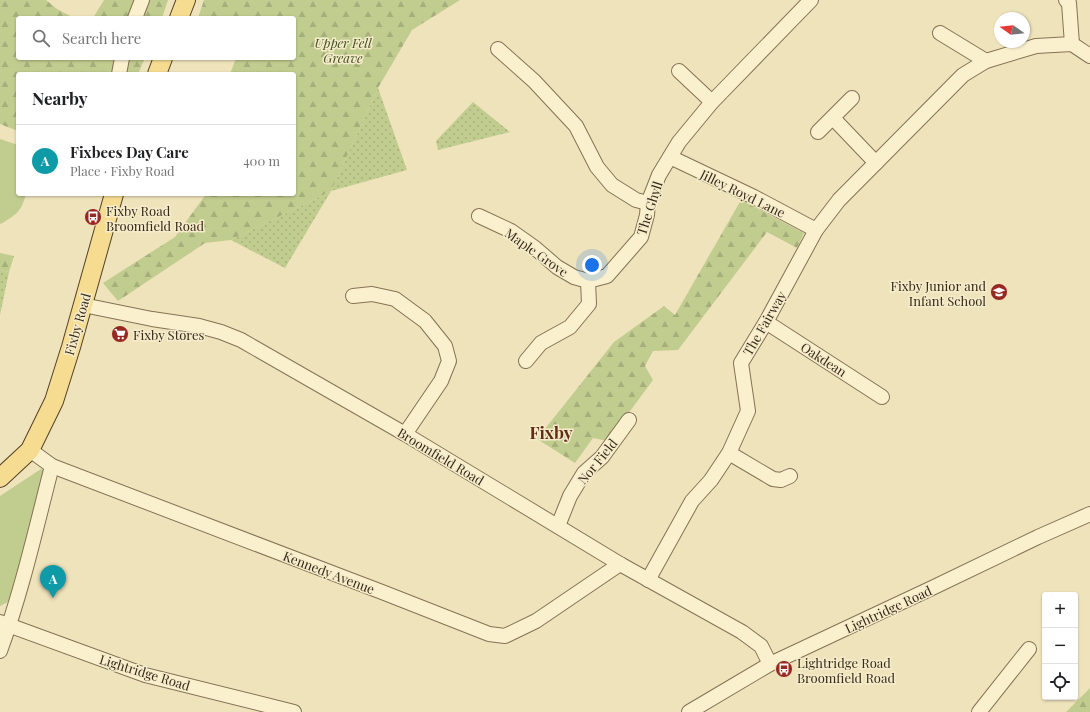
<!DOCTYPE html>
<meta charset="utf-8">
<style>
body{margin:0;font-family:"Playfair Display",serif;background:#f6f6f6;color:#202124}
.controls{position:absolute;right:12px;bottom:12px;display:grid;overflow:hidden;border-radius:4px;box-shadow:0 1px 3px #0004}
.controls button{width:36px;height:36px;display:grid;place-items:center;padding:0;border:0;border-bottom:1px solid #e0e0e0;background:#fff;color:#202124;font:20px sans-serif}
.compass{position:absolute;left:994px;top:12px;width:36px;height:36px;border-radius:50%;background:#fff;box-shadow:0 1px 3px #0004;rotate:284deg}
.you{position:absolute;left:592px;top:265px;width:14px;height:14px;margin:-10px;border:3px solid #fff;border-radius:50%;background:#1a73e8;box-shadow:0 0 0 6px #1a73e833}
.badge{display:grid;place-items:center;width:26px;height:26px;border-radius:50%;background:#7c3aed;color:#fff;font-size:13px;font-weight:700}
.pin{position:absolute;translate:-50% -33px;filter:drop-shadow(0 1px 2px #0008)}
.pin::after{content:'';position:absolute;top:21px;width:14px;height:12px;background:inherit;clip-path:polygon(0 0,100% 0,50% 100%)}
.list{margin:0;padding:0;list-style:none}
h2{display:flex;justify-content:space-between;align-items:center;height:52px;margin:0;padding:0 16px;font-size:17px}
h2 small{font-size:13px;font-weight:400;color:#757577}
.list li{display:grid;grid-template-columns:26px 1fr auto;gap:12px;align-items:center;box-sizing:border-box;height:72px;padding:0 16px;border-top:1px solid #e0e0e0}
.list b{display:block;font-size:15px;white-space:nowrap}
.list p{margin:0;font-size:13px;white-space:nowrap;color:#757577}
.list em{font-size:13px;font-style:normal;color:#757577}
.icon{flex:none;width:22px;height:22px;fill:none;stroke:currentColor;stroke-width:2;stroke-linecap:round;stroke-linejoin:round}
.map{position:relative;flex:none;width:1090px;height:712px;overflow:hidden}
.search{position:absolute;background:#fff;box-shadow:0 1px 3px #0004;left:16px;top:16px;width:280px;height:44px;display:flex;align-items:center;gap:10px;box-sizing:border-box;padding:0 14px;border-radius:4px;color:#757577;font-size:15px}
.panel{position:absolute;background:#fff;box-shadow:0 1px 3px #0004;left:16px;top:72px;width:280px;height:124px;border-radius:4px}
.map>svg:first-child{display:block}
.grass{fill:url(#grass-dots)}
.forest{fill:url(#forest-firs)}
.green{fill:#c1cc8f}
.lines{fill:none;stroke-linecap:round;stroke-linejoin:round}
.minor-casing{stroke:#867255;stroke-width:16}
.major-casing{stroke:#53402a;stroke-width:20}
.minor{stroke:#faf0ce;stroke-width:14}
.major{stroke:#f5dc90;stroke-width:18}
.labels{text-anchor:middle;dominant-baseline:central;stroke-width:3;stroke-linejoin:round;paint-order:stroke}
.park-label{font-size:13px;font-style:italic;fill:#415120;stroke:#f6ecca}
.street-label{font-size:13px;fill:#34291a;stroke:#f6ecca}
.poi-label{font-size:13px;fill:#34291a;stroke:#f6ecca;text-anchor:start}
.district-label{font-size:17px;font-weight:bold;fill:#622d18;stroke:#f6ecca}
</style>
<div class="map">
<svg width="1090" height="712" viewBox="0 0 1090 712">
<defs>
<pattern id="grass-dots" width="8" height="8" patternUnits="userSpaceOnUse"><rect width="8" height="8" fill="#c1cc8f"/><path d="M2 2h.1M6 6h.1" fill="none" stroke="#a6af7b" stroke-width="1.8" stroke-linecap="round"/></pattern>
<pattern id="forest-firs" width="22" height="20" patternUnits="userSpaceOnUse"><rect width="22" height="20" fill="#c1cc8f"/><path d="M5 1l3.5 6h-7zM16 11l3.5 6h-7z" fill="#a6af7b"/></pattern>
</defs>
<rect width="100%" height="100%" fill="#efe3bb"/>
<g class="grass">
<path d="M378,88L407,170L331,191L285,268L231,240L331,191Z"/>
<path d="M473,102L510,132L438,150L436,141Z"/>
<path d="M0,270L9,272L0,315Z"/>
</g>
<g class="forest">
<path d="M0,0H46L57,9L74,18H18V58H145L138,74H18V131L0,124Z"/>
<path d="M104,0H168L162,18H93Z"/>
<path d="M204,0H460L412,30L378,88L331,191L231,240L205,243L118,301L103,283L175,237L206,194H294V74H230L236,58H294V18H198Z"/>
<path d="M741,200L804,233L797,248L767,232L678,350L653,351L645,366L653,380L608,441L593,438L575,463L537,439L614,342L664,306L675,315Z"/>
<path d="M0,253L14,256L9,272L0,270Z"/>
<path d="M1090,688V712H1066Z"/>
</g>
<g class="green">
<path d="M0,139L18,145V194H26C21,212 17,214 1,224L0,223Z"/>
<path d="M41,469L46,472L12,600L0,606V496Z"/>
</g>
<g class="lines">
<g class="minor-casing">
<g id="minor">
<path d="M1066,0L1069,3L1072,44"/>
<path d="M135,18L142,0"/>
<path d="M940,33L986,61"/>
<path d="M498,49L534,81L576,126L597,167L612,185L636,200L648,203"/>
<path d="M679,71L712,102"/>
<path d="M119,74L122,58"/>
<path d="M833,118L876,163"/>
<path d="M818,132L852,98"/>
<path d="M670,157L754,197L816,230"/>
<path d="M479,216L511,231L535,248L557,267L574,277L588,281L607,276L641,237L647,215L648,203L659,175L679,142L712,102L811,0"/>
<path d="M353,296L372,294L395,299L425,321L445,346L449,361L441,381L405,434"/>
<path d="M83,305L152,319L199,326L221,332L241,340L405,434L620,564L742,632L761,646L770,664"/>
<path d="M766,322L882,397"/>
<path d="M526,361L541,343L570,327L589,304L588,281"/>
<path d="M30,450L52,466L382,592L489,634L505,636L536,621L620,564"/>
<path d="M729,453L773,479L781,480L790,476"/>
<path d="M558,526L570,496L584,473L602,457L629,420"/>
<path d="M648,580L692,501L711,480L729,453L748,411L741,363L766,322L816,230L839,200L963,75L986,61L1036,46L1072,44L1090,56"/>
<path d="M0,622L145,675L294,712"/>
<path d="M0,651C22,591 36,528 52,466"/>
<path d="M689,712L770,664L932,588L1038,537L1090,514"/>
<path d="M979,712L1029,649"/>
</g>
</g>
<g class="major-casing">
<g id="major">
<path d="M179,18L186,0"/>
<path d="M157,74L163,58"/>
<path d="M0,478L30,450L54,401L71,347L114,194"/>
</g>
</g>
<use href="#minor" class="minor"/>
<use href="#major" class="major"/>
</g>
<defs>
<g id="bus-disc" transform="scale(0.9)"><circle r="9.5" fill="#962a23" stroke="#f6ecca"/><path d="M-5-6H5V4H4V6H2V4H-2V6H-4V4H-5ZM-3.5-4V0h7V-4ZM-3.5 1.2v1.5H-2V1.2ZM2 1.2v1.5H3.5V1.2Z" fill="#fff"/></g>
<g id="school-disc" transform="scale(0.9)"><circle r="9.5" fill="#962a23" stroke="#f6ecca"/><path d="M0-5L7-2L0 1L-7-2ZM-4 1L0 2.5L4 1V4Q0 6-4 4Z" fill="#fff"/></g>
<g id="supermarket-disc" transform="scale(0.9)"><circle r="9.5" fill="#962a23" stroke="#f6ecca"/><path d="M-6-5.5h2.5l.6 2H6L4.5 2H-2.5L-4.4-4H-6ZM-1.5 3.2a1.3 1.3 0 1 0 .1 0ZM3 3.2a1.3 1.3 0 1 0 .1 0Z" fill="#fff"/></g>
</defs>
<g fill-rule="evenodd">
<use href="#bus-disc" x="93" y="217"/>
<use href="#school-disc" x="999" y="292"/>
<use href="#supermarket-disc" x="120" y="334"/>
<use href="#bus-disc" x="784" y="669"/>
</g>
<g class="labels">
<g class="park-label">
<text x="343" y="42">Upper Fell<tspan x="343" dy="15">Greave</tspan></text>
</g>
<g class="street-label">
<text transform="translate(743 193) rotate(26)">Jilley Royd Lane</text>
<text transform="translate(649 208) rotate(-72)">The Ghyll</text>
<text transform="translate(537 252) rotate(35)">Maple Grove</text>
<text transform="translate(764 323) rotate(-60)">The Fairway</text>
<text transform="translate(77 324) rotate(-74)">Fixby Road</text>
<text transform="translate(824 359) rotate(33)">Oakdean</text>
<text transform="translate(441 456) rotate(31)">Broomfield Road</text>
<text transform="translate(597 461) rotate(-51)">Nor Field</text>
<text transform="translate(329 572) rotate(21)">Kennedy Avenue</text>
<text transform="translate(888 609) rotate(-25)">Lightridge Road</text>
<text transform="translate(145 672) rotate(17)">Lightridge Road</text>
</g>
<g class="poi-label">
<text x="106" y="210">Fixby Road<tspan x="106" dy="15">Broomfield Road</tspan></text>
<text x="986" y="285" text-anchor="end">Fixby Junior and<tspan x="986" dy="15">Infant School</tspan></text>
<text x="133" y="334">Fixby Stores</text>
<text x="797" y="662">Lightridge Road<tspan x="797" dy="15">Broomfield Road</tspan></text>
</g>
<g class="district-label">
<text x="551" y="432">Fixby</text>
</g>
</g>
</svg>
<div class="controls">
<button>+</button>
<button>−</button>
<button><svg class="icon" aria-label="locate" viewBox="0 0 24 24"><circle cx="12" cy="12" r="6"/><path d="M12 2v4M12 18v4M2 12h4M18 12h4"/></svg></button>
</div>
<svg class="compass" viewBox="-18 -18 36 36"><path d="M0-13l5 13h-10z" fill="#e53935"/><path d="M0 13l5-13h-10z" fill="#757577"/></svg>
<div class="you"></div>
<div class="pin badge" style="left:53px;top:598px;background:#0f9aa8">A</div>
<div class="search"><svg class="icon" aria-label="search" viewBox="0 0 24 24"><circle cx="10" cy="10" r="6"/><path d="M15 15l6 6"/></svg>Search here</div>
<section class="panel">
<h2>Nearby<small></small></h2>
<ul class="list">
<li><span class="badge" style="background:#0f9aa8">A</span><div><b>Fixbees Day Care</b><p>Place · Fixby Road</p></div><em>400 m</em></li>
</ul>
</section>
</div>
